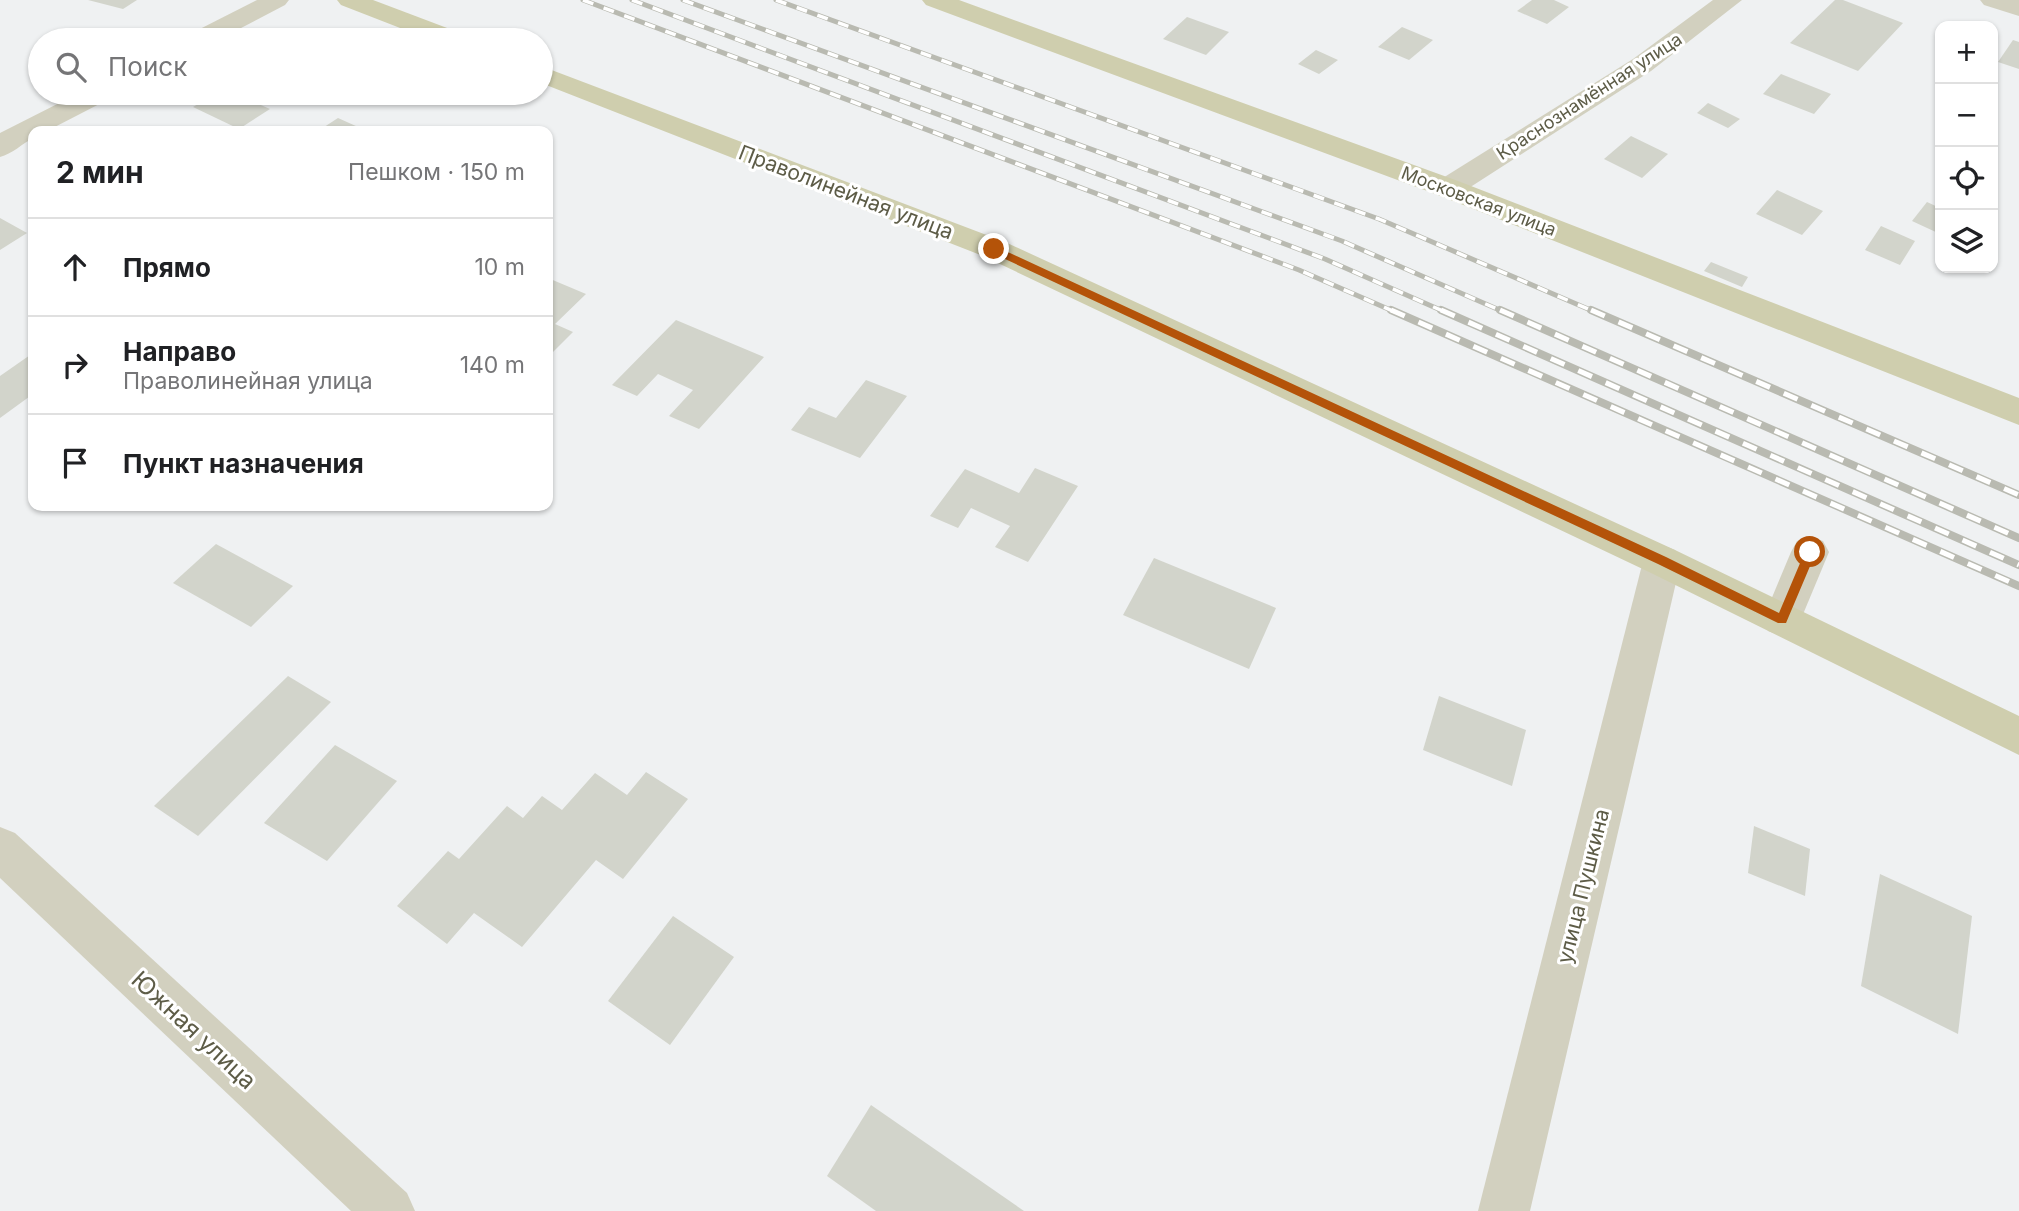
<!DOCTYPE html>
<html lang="ru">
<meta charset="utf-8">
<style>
body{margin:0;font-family:Inter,sans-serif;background:#f6f6f6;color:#202124}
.controls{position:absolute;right:21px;top:21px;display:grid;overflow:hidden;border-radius:14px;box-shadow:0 2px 5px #0004}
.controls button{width:63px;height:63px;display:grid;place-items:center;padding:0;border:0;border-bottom:2px solid #e0e0e0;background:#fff;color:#202124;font:35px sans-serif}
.stop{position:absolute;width:21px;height:21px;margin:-16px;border:5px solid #b45309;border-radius:50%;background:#fff}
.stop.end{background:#b45309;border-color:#fff;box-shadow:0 2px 7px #0008}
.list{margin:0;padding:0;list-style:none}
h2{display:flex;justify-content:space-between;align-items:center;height:91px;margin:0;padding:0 28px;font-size:30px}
h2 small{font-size:23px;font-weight:400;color:#757577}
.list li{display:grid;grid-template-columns:46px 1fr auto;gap:21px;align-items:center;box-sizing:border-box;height:98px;padding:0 28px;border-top:2px solid #e0e0e0}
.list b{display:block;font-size:26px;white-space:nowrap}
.list p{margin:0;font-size:23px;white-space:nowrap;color:#757577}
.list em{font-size:23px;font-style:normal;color:#757577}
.icon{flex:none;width:38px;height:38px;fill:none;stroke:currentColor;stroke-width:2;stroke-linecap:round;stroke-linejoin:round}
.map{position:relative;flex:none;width:2019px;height:1211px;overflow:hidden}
.search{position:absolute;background:#fff;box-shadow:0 2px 5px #0004;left:28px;top:28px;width:525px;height:77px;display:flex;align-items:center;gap:18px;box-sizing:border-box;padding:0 24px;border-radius:38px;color:#757577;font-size:26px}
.panel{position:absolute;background:#fff;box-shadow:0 2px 5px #0004;left:28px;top:126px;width:525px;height:385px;border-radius:14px}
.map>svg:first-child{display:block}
.building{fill:#d2d4cb}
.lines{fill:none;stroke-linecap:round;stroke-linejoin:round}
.minor{fill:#d2d0bf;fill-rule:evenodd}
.major{fill:#cfceae;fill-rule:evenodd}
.rail-far1-casing{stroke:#b9bab1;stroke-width:5}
.rail-casing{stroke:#b9bab1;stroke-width:8}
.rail-far1{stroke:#fff;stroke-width:3.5;stroke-dasharray:11;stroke-linecap:butt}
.rail{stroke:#fff;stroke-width:5;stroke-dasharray:15;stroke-linecap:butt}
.route{fill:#b45309}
.labels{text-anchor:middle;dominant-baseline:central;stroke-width:6;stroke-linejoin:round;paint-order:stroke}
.far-street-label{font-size:18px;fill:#5d5c47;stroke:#fff}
.street-label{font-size:21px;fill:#5d5c47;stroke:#fff}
.near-street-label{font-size:24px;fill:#5d5c47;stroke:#fff}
</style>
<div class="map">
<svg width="2019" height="1211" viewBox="0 0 2019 1211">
<rect width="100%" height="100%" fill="#eff1f2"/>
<g class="building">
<path d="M88,0H137L123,9Z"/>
<path d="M1532,0H1554L1569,7L1547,24L1517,11Z"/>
<path d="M1835,0H1843L1903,23L1858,71L1790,43Z"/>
<path d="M1187,17L1229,32L1206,55L1163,39Z"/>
<path d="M1402,27L1433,40L1409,60L1378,47Z"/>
<path d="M2013,40L2019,42V69L1998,62Z"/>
<path d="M1316,50L1338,60L1319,74L1298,64Z"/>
<path d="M1781,74L1831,94L1814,114L1763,94Z"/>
<path d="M217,93H234L270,109L239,129L193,107Z"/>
<path d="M1708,103L1740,119L1728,128L1697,113Z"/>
<path d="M338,118L367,131H318Z"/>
<path d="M1631,136L1668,154L1642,178L1604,159Z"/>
<path d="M1777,190L1823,211L1802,235L1756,214Z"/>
<path d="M1927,202L1940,208V234L1912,221Z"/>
<path d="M0,218L27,233L0,250Z"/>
<path d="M1881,226L1915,241L1900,265L1865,250Z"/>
<path d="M1711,262L1748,277L1742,287L1704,271Z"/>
<path d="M548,278L586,294L555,324L573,332L548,357Z"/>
<path d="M676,320L764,357L699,429L669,416L693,390L658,374L637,396L612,385Z"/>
<path d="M33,353V394L0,418V376Z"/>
<path d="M866,380L907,396L860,458L791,430L809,407L836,418Z"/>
<path d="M1035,468L1078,486L1028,562L995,547L1010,526L971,508L958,528L930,516L965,469L1019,493Z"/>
<path d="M216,544L293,586L251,627L173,583Z"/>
<path d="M1154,558L1276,608L1249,669L1123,615Z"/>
<path d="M288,676L331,702L198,836L154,806Z"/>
<path d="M1439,696L1526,730L1512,786L1423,750Z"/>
<path d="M335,745L397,781L327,861L264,823Z"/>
<path d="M646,772L688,799L623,879L596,860L522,947L474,913L447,944L397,906L448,851L459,859L507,806L523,818L542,796L562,810L595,773L627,795Z"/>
<path d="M1754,826L1810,849L1805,896L1748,873Z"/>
<path d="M1880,874L1972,916L1958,1034L1861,986Z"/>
<path d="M673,916L734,957L670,1045L608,1001Z"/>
<path d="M871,1105L1024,1211H876L827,1176Z"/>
</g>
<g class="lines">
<g class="minor">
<path d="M257,0H289L285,5L218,40H186L190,34Z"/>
<path d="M1713,0H1742L1651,71L1458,195L1448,197L1438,195L1433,188L1438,181L1633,59Z"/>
<path d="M1980,0H2019V16L1984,5Z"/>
<path d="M79,93H113L109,99L47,131H33V138C22,144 12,154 0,157V133Z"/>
<path d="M1810,537L1823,541L1829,552L1796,631L1782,636L1768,631L1763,619L1791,552L1797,541Z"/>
<path d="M1662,545L1675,550L1681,561L1530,1211H1478L1643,561L1649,550Z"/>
<path d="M0,827L15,833L407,1193L415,1211H351L0,878Z"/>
</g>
<g class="major">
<path d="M337,0H373L463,34L467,40H431L341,5Z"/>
<path d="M922,0H959L1458,181L2019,398V425L1438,195L926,5Z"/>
<path d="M541,66L1005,242L1675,550L2019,716V755L1649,572L983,256L541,83Z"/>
</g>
<g class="rail-far1-casing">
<g id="rail-far1">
<path d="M583,0L1299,270L1395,312"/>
<path d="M632,0L1325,259L1445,312"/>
<path d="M683,0L1342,241L1504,312"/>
<path d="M776,0L1379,219L1595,312"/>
</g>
</g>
<g class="rail-casing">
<g id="rail">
<path d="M1391,310L2019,586"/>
<path d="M1441,310L2019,565"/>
<path d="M1500,310L2019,538"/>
<path d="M1591,310L2019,495"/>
</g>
</g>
<use href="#rail-far1" class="rail-far1"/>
<use href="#rail" class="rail"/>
</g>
<path class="route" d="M990,247H997L1666,557L1779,613L1806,549L1810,548L1816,552L1786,623H1778L1658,564L990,252Z"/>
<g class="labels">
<g class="far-street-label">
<text transform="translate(1589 96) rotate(-33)">Краснознамённая улица</text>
<text transform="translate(1479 201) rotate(21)">Московская улица</text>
</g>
<g class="street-label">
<text transform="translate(846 192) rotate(21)">Праволинейная улица</text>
<text transform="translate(1583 886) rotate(-76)">улица Пушкина</text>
</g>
<g class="near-street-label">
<text transform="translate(194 1030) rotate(43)">Южная улица</text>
</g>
</g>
</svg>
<div class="controls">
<button>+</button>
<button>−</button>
<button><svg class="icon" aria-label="locate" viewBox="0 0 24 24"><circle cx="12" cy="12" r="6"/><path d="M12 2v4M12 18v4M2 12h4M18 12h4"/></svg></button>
<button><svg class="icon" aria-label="layers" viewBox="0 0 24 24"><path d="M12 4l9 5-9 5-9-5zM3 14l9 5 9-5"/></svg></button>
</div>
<div class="stop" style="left:1810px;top:552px"></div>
<div class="stop end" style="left:994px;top:249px"></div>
<div class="search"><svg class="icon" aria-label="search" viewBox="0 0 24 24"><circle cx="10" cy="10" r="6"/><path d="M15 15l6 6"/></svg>Поиск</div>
<section class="panel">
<h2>2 мин<small>Пешком · 150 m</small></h2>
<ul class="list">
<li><svg class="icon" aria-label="ahead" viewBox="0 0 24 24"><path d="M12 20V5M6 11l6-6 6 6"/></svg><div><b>Прямо</b></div><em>10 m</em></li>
<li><svg class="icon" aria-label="right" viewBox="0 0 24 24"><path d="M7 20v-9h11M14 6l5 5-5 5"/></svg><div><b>Направо</b><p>Праволинейная улица</p></div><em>140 m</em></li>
<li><svg class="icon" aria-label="arrive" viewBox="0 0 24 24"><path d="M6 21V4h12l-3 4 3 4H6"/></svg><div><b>Пункт назначения</b></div></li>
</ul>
</section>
</div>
